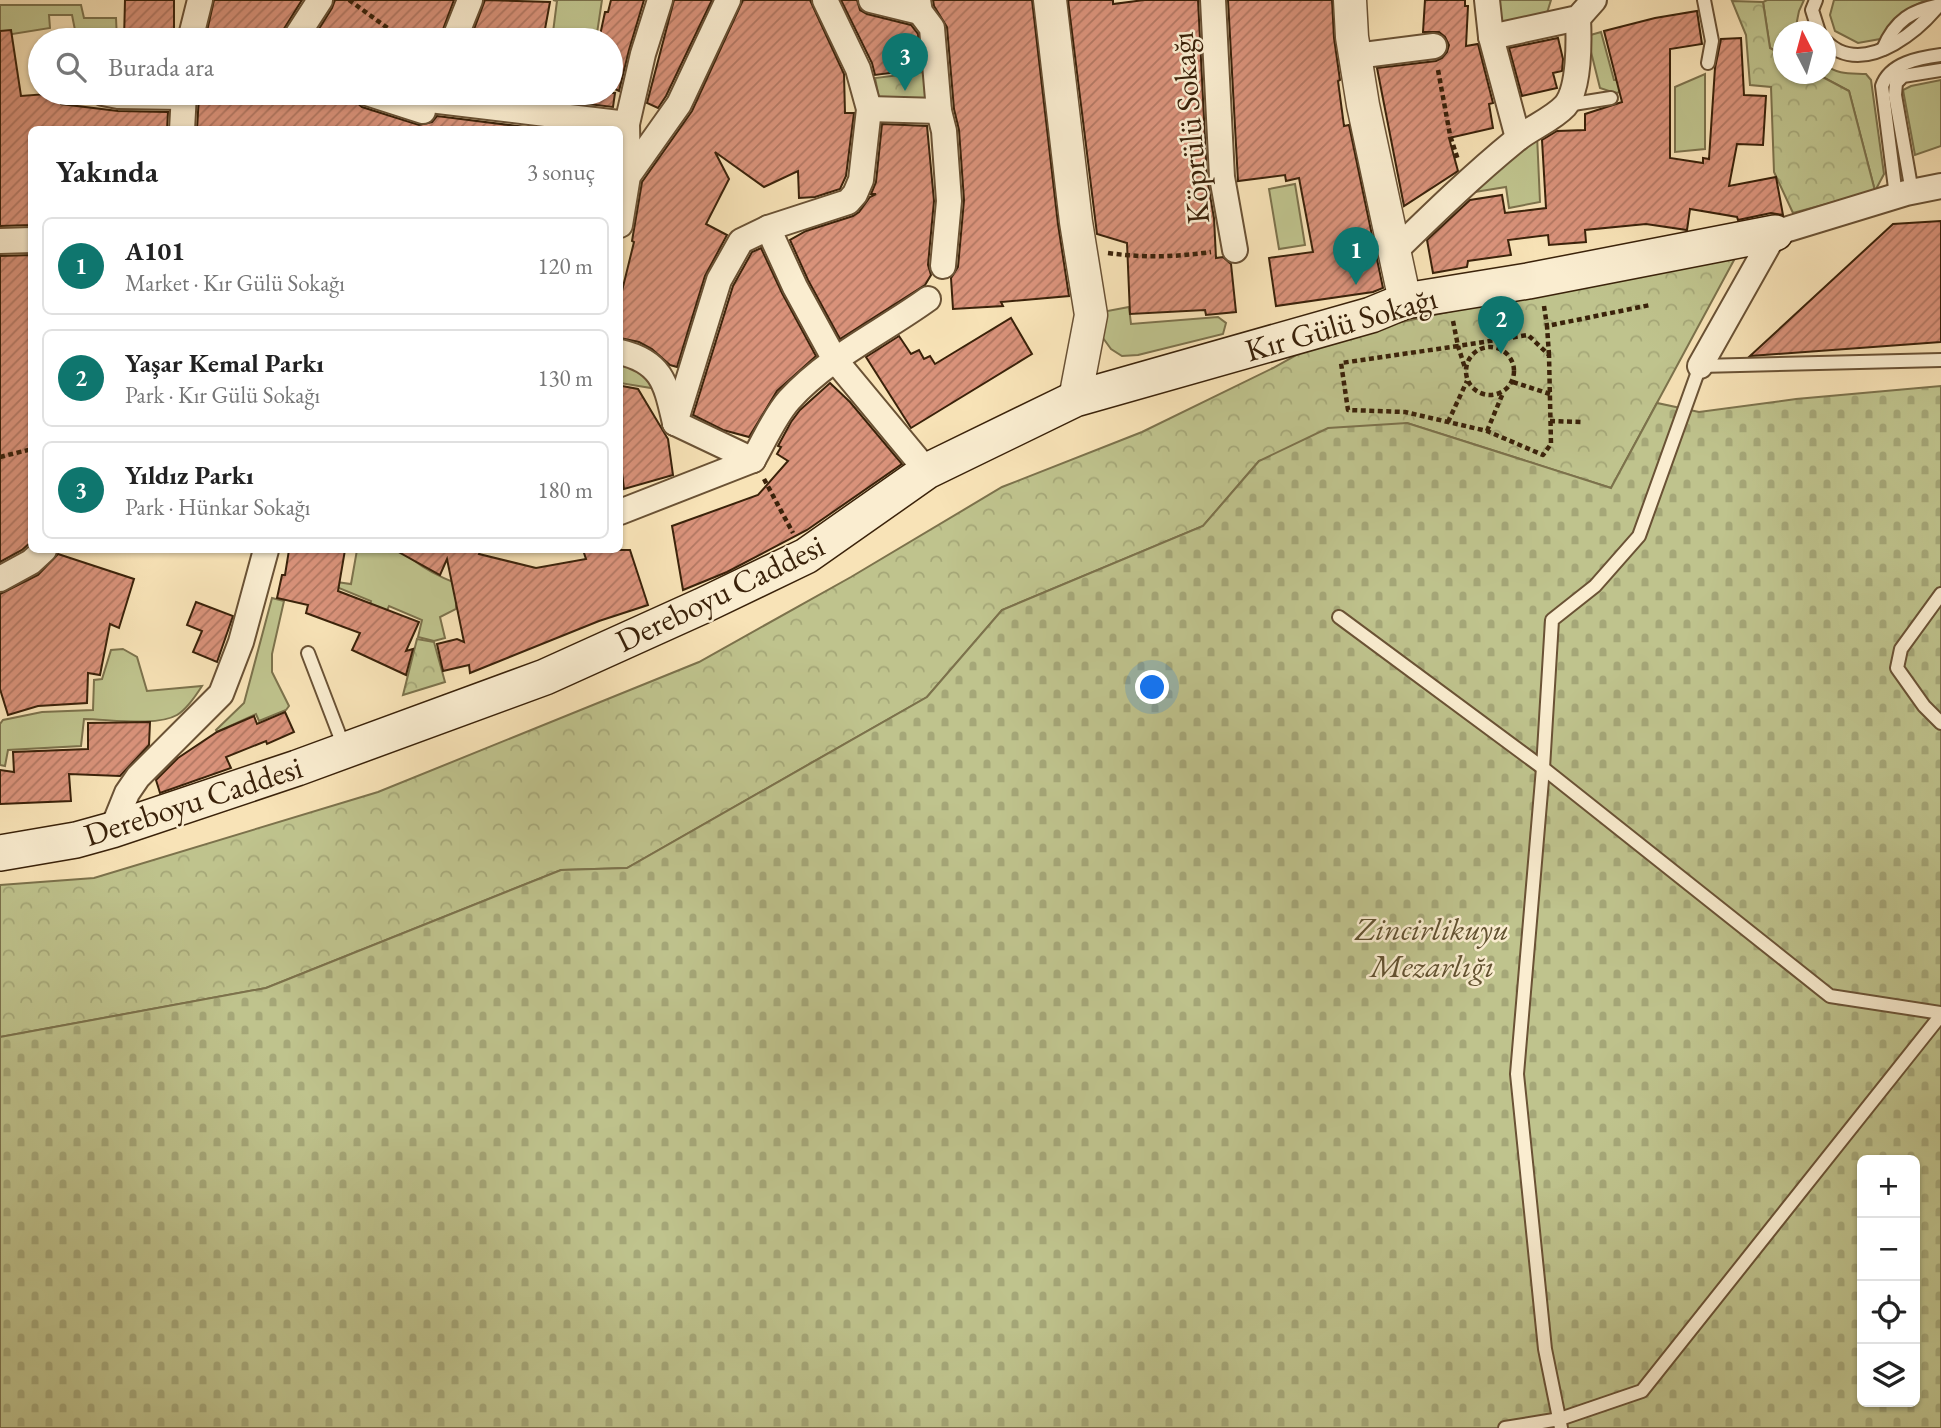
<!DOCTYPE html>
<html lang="tr">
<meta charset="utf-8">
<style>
body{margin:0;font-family:"EB Garamond",serif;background:#f2f2f2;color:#222}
.controls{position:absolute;right:21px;bottom:21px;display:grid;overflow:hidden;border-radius:10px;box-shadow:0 2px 5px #0004}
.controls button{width:63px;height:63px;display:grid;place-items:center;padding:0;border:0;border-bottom:2px solid #e0e0e0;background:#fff;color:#222;font:35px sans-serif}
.compass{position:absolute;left:1773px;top:21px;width:63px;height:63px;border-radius:50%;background:#fff;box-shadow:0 2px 5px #0004;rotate:354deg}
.you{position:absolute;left:1153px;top:688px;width:24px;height:24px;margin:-18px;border:5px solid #fff;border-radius:50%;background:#1a73e8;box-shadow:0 0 0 10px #1a73e833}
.badge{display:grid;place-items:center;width:46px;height:46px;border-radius:50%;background:#0f766e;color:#fff;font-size:23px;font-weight:700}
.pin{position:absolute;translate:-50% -58px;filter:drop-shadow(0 2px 4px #0008)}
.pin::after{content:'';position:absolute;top:37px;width:24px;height:21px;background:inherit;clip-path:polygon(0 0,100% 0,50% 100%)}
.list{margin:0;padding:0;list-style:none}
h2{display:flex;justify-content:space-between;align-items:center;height:91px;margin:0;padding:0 28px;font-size:30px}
h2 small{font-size:23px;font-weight:400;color:#767676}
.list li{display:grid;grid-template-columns:46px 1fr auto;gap:21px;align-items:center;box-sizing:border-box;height:98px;margin:0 14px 14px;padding:0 14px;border:2px solid #e0e0e0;border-radius:10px}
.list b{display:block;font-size:26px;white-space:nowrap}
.list p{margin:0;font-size:23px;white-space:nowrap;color:#767676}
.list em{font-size:23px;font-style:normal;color:#767676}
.icon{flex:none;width:38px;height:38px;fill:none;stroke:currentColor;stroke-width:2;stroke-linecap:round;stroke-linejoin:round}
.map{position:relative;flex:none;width:1941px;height:1428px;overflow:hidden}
.search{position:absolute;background:#fff;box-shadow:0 2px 5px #0004;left:28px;top:28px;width:595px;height:77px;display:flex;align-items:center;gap:18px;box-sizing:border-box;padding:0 24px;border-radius:38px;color:#767676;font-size:26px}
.panel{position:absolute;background:#fff;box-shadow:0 2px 5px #0004;left:28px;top:126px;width:595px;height:427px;border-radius:10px}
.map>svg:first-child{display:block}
.grass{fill:#bfc38d;stroke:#7c724c;stroke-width:2}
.forest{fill:url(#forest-crowns);stroke:#7c724c;stroke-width:2}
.cemetery{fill:url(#cemetery-stones);stroke:#7c724c;stroke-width:2;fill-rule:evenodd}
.building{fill:url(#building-hatch);stroke:#3a220a;stroke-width:2}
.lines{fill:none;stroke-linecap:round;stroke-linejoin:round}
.service-casing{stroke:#6a5235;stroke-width:16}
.minor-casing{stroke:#6a5235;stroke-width:28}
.tertiary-casing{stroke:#6a5235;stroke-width:35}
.secondary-casing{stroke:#3a220a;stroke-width:38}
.path{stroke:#3a220a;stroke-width:4.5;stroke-dasharray:5 3.5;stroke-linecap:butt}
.service{stroke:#faedd0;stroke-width:12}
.minor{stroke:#faedd0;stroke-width:24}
.tertiary{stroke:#faedd0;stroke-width:32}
.secondary{stroke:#faedd0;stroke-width:35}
.labels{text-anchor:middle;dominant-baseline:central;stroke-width:5;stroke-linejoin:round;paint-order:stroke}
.street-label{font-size:32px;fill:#3a220a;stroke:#faedd0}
.park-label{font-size:32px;font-style:italic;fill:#625231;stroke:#faedd0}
</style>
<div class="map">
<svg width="1941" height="1428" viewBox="0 0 1941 1428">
<defs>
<pattern id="forest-crowns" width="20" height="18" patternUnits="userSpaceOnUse" patternTransform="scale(1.75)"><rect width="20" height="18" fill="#bfc38d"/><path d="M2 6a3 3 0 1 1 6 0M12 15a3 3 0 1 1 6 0" fill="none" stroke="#a5a778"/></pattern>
<pattern id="cemetery-stones" width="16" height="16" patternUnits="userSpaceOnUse" patternTransform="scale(1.75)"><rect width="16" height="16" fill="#bfc38d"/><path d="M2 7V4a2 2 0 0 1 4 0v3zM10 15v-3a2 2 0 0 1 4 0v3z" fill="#a5a778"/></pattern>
<pattern id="building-hatch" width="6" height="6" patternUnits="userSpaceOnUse" patternTransform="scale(1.75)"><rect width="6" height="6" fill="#d9927a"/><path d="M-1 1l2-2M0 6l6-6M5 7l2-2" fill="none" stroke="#b17762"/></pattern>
</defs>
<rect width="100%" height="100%" fill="#f8e3b7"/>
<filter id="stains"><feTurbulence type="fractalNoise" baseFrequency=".00286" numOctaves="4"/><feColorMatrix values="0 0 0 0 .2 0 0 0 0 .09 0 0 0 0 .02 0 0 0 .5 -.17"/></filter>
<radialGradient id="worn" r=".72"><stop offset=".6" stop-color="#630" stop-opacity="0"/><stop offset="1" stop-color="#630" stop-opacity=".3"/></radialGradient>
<g class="grass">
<path d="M553,0H602L596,40L575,36L574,40H552L557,1Z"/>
<path d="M1497,0H1551L1547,13L1498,25Z"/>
<path d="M1767,0H1804L1799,11L1795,31L1784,32L1783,55L1770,48L1763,2Z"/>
<path d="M1834,0H1927C1903,9 1895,19 1880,39L1858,43L1835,31L1830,15Z"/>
<path d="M0,5H81L84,18H116L117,40H77L72,15H49L50,28L0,36Z"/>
<path d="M1601,32L1614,80H1645L1647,88L1615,93L1600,88L1587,36Z"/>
<path d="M1826,65C1837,75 1852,73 1866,74L1871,80L1884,174L1875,191L1849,91L1817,74H1826Z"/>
<path d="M1705,74V149L1675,152V87Z"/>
<path d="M1941,80V146L1915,155L1903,90L1911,86Z"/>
<path d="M1537,135L1540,202L1509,208L1506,187L1469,193Z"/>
<path d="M1295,184L1305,245L1279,249L1269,189Z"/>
<path d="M1129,307L1131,324L1218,317L1226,323L1223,334L1138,355L1122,356L1111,349L1103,338L1102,312Z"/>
<path d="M620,357L652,380L651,388L620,383Z"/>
<path d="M357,550H401C430,576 456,584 493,595L492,599L456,605V609L440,617L445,638L434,641L418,637L422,620L389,606L384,617L369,610L371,601L329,584L330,581L351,584Z"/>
<path d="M272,598L284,601L272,654V672L289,706L286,710L259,721L256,714L217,732L216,730L244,703Z"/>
<path d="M123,649L137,657L147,691L202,686C195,697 187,709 177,715C156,727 108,719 84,719L81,746L8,750L5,766L0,765V724L3,720L42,712L93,710L94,680L102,679L111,650Z"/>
</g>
<g class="forest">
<path d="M1732,1L1763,2L1770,48L1783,55L1784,74H1817L1849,91L1875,191L1793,213L1774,172L1771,87L1750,85L1746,35Z"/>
<path d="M932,71L934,103H880L875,78Z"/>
<path d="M1740,249L1611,488L1407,423L1259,461L1203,526L1002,610L927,697L627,868L561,870L266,988L0,1037V885L94,878L378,792L699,662L851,577L1002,487L1142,432L1273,368L1327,338Z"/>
<path d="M417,639L434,642L445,682L403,695Z"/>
</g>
<path class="cemetery" d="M1941,386V1428H0V1037L266,988L561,870L627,868L927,697L1002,610L1203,526L1259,461L1328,428L1407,423L1611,488L1657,403L1699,412L1796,399ZM1862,1160H1915V1402H1862Z"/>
<g class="building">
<path d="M125,0H174V40H124Z"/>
<path d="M214,0H302L282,32L279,40H205Z"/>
<path d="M335,0H454L439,40H312L332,8Z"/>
<path d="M485,0L550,2L543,40H470Z"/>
<path d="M611,0H644L629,50L619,91L611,87V40H599L605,12H608Z"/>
<path d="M674,0H712L666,96L658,108L647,103Z"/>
<path d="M743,0H810L844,74L845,113H854L846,176L840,189L815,197L799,198L798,171L764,187L715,152L729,179L706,224L727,235L705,276L677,367L670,365L652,349L639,342L620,338V299L634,242L632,241L642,182L692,111Z"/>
<path d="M841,0H857L860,10L867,14L911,25L918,34L921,69L875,75L872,63Z"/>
<path d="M933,0H1032L1058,224L1069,296L1001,302L1003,306L953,309L951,278L958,267L964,200L959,130L954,109L947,27L934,6Z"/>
<path d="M1068,0H1113V4L1144,0H1198L1207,178L1214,218L1216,258L1223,257L1231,264L1236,312L1206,315L1205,310L1130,314L1127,243L1097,234Z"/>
<path d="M1228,0H1332L1334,38L1340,80L1338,81L1344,126L1349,125L1383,288L1373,292L1276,306L1269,258L1313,252L1299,178L1286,181L1285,175L1238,181Z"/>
<path d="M1425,0H1465V6H1468L1466,46L1478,44L1493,103L1489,104L1493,128L1449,138L1458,171L1404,206L1377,68L1436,61L1442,58L1447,52L1449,45L1445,37L1439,32H1423Z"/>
<path d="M1697,11L1702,44L1670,49V158L1703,163V158L1709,159L1715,68L1721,39L1741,38L1744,95L1766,96L1763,145L1737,144L1729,186L1776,177L1783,215L1771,213L1738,220L1737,217L1690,209L1687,230L1646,224L1585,230L1586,242L1549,245L1548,235L1508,240L1511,255L1468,261L1467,267L1433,273L1427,240L1470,200L1502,195L1505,213L1546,208L1542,140L1557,131L1585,130V114L1622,102L1604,31L1655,18Z"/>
<path d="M11,30L21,96L60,93L61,104L118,111L168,112L167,130H32V225L0,226V31Z"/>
<path d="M1558,38L1563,59L1562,71L1553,73L1557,88L1522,96L1509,48Z"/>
<path d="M270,93H353L356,102L362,107L419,125L432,122L437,116L549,130H197L199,95L269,97Z"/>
<path d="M494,93H615L613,107Z"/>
<path d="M882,124L927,126L934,201L928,265L931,275L925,285L840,339L808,280L790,240L806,231L853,216L859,212L870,197L876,194H871L876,182Z"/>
<path d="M1941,221V342L1750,356L1893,224Z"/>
<path d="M761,248L782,293L816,356L777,391L749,437L723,430L693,415L733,286L752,252Z"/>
<path d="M32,255V541L22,550L0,562V256Z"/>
<path d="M1011,318L1032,354L911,428L866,357L899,336L911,354L919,350L924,359L930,356L935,364Z"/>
<path d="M830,383L850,402L902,464L807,530L727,572L683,590L672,526L758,495L788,461L777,454L781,447L778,446L791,422L800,410Z"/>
<path d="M622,386L638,389L668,439L673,475L624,489L620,456V403Z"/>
<path d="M289,550H345L338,591L419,622L406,651L413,649L406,675L352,650L360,633L306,613L308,605L277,598L282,575H285Z"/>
<path d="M395,550H481L479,554L536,568L586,559L583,550H630L648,605L599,621L470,673L469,665L443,671L437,644L457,639L464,642L447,559L440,575Z"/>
<path d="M58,554L134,579L119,628L110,624L100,675L88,673L87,703L38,706L8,715L0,689V594L38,575Z"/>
<path d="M196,602L233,616L217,662L193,652L202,631L187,625Z"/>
<path d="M285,712L294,732L267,744L266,741L226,757L231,768L160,793L156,780L178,758L217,732L254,716L257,724Z"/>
<path d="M150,722L149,745L120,776L69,774L71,801L0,804V770L14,772L13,752L88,749V723Z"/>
</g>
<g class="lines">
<g class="service-casing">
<g id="service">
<path d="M1704,0L1712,41L1708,63"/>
<path d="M1816,0L1812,10L1819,32"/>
<path d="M1826,42C1830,45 1834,49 1839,51C1874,67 1918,31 1939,5"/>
<path d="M1883,49C1895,20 1912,10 1941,5"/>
<path d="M1567,105L1611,98"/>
<path d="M1912,192L1895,95L1896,83L1903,76L1941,70"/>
<path d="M1896,196L1882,86C1890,63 1919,58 1941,55"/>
<path d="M1941,594L1901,649L1897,668L1924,706L1941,723"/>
<path d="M1339,617L1543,768L1830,996L1941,1013"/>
<path d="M308,653L344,747"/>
<path d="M1505,1428L1560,1419L1642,1391L1941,1015"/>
<path d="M1561,1428L1545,1349L1517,1074L1543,768L1552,620L1595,586L1639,536L1700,366L1941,360"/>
</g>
</g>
<g class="minor-casing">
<g id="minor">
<path d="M871,0L920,12"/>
<path d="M918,0L920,12L932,28L939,111L944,131L949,201L943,266"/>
<path d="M1213,0L1222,177L1235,250"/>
<path d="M1487,0L1491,37L1518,138"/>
<path d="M1491,37L1578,18L1594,0"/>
<path d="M190,40L200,0"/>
<path d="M294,40L320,0"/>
<path d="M454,40L470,0"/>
<path d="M1356,56L1434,46"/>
<path d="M103,93L118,96L183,97"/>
<path d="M367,93L423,111"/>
<path d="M430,100L627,124"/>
<path d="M869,109L939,111"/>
<path d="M182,130L184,93"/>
<path d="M628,176L627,124L643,54L660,0"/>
<path d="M620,225L628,176L679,104L728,0"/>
<path d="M768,228L795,287L835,360L927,471"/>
<path d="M0,241L32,240"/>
<path d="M1393,253C1433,214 1473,175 1516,140C1530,128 1552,120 1565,106C1580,89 1579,40 1578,18"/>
<path d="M620,352C663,362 666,385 675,423"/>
<path d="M1700,366L1775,233L1906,193L1941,186"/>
<path d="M675,423L719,280L741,241L768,228L848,202L855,194L861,180L869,109L858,69L825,0"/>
<path d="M675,423L753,460"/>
<path d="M753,460C764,441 774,417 789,400C828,357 881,333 928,299"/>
<path d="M620,512L753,460"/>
<path d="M0,579L31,562L44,550"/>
<path d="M112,830L127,793L138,777L221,694L241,642L266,550"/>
</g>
</g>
<g class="tertiary-casing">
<g id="tertiary">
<path d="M1050,0L1076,222L1091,315L1075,399"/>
<path d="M1350,0L1352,37L1363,105L1405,301"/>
</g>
</g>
<g class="secondary-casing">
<path id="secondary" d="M0,853L76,840L112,830L297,768L545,677L702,606L806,556L927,471L1075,399L1371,315L1405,301L1528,281L1775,233"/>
</g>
<g class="path">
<path d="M349,0L404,40"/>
<path d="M1438,70L1450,135L1458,160"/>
<path d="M1108,253C1144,258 1176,257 1211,252"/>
<path d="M1544,306L1547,326"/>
<path d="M1453,321L1458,346L1341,363L1348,410L1405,412L1487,431L1543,455L1551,444L1549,355L1528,335L1458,346L1465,368"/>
<circle cx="1490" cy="371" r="24"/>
<path d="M1549,355L1547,326L1650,305"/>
<path d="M1513,382L1550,394"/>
<path d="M1550,421L1581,422"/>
<path d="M1448,422L1467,381"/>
<path d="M1487,431L1503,393"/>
<path d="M0,457L32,449"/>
<path d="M764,479L793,533"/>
</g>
<use href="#service" class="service"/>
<use href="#minor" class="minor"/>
<use href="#tertiary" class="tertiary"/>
<use href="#secondary" class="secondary"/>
</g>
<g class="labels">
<g class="street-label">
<text transform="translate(1190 128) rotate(-95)">Köprülü Sokağı</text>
<text transform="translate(1341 324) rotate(-16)">Kır Gülü Sokağı</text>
<text transform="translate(720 593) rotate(-26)">Dereboyu Caddesi</text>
<text transform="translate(193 801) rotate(-18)">Dereboyu Caddesi</text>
</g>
<g class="park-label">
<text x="1432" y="929">Zincirlikuyu<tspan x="1432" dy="37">Mezarlığı</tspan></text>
</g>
</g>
<rect width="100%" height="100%" filter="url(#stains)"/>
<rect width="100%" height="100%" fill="url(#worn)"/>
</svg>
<div class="controls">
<button>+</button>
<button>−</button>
<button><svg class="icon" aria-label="locate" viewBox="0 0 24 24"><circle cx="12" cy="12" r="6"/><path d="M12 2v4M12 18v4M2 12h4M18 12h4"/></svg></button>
<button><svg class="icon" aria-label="layers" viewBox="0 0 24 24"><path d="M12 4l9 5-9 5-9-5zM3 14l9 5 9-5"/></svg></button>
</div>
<svg class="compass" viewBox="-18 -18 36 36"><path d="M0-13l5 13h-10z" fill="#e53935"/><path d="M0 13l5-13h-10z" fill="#767676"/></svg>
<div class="you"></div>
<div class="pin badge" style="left:1356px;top:285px">1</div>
<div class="pin badge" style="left:1501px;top:354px">2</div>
<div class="pin badge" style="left:905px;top:91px">3</div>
<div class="search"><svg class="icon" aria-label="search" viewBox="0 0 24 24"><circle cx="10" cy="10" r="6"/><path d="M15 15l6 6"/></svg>Burada ara</div>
<section class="panel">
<h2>Yakında<small>3 sonuç</small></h2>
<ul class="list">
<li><span class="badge">1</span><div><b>A101</b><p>Market · Kır Gülü Sokağı</p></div><em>120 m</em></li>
<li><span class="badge">2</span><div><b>Yaşar Kemal Parkı</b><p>Park · Kır Gülü Sokağı</p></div><em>130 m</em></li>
<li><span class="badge">3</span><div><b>Yıldız Parkı</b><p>Park · Hünkar Sokağı</p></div><em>180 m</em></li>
</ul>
</section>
</div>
